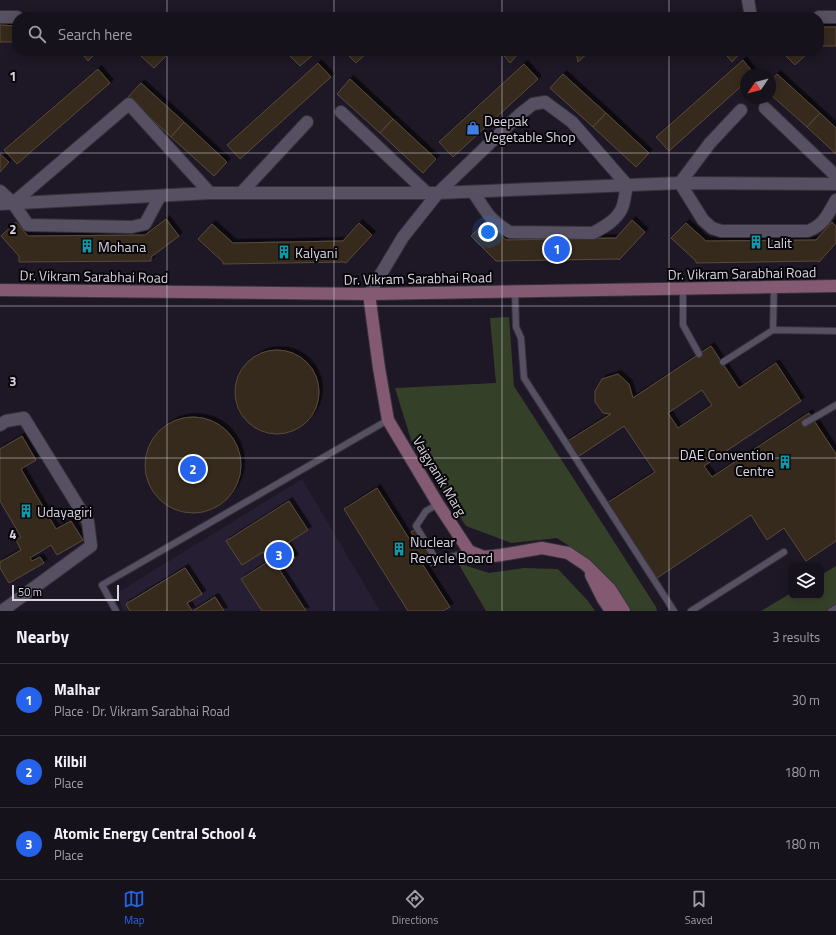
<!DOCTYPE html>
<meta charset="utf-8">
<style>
body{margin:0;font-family:"Titillium Web",sans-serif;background:#1f1b25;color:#f1f3f6}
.controls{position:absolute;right:12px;bottom:12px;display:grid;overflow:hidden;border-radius:8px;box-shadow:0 2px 10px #0003}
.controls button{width:36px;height:36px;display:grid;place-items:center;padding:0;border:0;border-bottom:1px solid #35323b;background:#16121c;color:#f1f3f6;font:20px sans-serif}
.compass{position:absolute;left:740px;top:68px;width:36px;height:36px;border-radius:50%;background:#16121c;box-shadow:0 2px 10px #0003;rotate:235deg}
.scale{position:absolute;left:12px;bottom:10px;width:107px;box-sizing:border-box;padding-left:4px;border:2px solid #d8d4df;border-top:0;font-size:11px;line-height:14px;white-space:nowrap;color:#d8d4df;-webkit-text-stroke:3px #07050a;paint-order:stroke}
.you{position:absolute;left:488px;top:232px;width:14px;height:14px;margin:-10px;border:3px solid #fff;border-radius:50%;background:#1a73e8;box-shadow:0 0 0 6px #1a73e833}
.badge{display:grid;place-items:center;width:26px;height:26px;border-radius:50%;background:#2563eb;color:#fff;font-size:13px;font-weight:700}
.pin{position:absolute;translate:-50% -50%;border:2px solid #fff;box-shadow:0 1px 4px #0006}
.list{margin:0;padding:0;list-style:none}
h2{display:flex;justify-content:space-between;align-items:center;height:52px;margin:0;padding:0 16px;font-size:17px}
h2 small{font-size:13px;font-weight:400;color:#9e9ea3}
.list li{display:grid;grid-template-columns:26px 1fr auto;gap:12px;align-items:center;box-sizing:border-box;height:72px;padding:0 16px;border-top:1px solid #35323b}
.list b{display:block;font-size:15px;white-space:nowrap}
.list p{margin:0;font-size:13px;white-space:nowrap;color:#9e9ea3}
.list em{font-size:13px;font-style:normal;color:#9e9ea3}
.icon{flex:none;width:22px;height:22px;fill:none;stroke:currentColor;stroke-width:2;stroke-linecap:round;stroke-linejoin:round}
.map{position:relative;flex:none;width:836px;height:611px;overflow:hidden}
.search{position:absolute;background:#16121c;box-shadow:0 2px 10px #0003;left:12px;right:12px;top:12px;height:44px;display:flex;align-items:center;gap:10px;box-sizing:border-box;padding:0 14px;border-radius:16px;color:#9e9ea3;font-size:15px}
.sheet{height:268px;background:#16121c}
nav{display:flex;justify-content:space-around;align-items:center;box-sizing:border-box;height:56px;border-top:1px solid #35323b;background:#16121c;font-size:11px;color:#9e9ea3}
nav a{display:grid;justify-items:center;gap:2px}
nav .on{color:#2563eb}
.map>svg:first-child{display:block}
.built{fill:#261e32}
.green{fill:#354028}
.building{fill:#36291c;stroke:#594b3d;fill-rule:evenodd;filter:url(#shadow)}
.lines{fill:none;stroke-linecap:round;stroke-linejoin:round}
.lane-casing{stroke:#36323d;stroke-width:8}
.street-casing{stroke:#36323d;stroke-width:14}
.secondary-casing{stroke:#36323d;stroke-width:14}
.lane{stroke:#575062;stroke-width:6}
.street{stroke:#575062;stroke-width:12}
.secondary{stroke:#835a71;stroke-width:12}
.grid{fill:none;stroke:#d8d4df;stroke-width:1;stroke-opacity:0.55}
.labels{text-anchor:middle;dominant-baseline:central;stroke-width:4;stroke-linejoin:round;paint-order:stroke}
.poi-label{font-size:14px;fill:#d8d4df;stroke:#07050a;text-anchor:start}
.street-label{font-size:14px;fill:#d8d4df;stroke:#07050a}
.grid-label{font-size:13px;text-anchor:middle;font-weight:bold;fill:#d8d4df;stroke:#07050a;stroke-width:4;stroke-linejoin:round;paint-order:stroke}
</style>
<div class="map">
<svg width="836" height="611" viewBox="0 0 836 611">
<defs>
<filter id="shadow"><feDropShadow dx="3.5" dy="-3.5" stdDeviation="0" flood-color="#0009"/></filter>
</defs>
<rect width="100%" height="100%" fill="#1e1826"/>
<path class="built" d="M302,479L380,611H123L117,593Z"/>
<g class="green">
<path d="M509,317L514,386L656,607L657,611H624L582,555L557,538L511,543L466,526L413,446L395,388L496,383L490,318Z"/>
<path d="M458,563L489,573L524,568L558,569L588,601L595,611H486Z"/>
<path d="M836,566V611H761L791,593V596H821V575Z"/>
</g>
<g class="building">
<path d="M0,25L17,26V42H0Z"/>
<rect x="819" y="27" width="17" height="19"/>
<path d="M80,51H98L88,61Z"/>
<path d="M146,51H171L154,68L141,56Z"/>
<path d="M285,51H311L314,54L300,66Z"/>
<path d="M344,51H369L356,63Z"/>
<path d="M500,51H521L510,63Z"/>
<path d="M576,51H590L578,62Z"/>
<path d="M723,51H742L732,62Z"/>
<path d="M785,51H810L795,65L783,53Z"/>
<path d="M743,60L754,74H746V82L669,151L656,137Z"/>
<path d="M318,63L331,77L240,159L227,145Z"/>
<path d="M524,64L538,79L453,157L439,142Z"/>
<path d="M98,69L110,83L17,164L4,150Z"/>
<path d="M563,74L606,113L593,127L550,88Z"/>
<path d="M777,74L820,113L807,127L770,94V81Z"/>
<path d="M350,79L393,119L380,133L337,94Z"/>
<path d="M141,83L184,122L171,137L128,97Z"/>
<path d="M606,113L649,153L636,167L593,127Z"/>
<path d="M820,113L836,128V154L807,127Z"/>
<path d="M393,119L436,159L423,173L380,133Z"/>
<path d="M184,122L227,162L214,176L171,137Z"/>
<path d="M0,154L9,162L0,172Z"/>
<path d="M166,219L179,236L151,257V261L19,262V256L1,236L16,222L28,236L145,235Z"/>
<path d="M632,220L645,232L619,260L618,259L496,261L471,236L486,221L506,240L616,238Z"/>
<path d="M832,222L836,226V243L819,262L817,261L696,263V261L671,238L686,223L706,241L816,240Z"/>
<path d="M359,223L372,235L346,263L344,262L223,264V262L198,239L212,224L233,243L343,241Z"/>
<path d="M711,346L739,388L776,363L801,401L704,466L712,477L809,413L836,454V541L806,561L784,528L767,540L751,515L657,578L607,503L655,472L624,426L576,458L566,442L611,414L603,413L595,402V391L602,379L618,374L629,384L633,398ZM702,390L712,405L678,428L668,413Z"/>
<circle cx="277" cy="392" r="42"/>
<circle cx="193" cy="465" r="48"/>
<path d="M22,436L36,460L21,469L56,529L71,521L83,540L57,555L51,545L30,558L32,561L40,557L44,563L9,583L0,568V562L21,550L16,540L21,537L0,501V449Z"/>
<path d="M377,488L410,540L414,537L411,532L416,529L437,562L431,566L426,559L421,562L450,607L443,611H408L344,509Z"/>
<path d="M289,501L308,530L286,544L295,558L279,569L306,611H262L241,579L269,561L263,552L242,565L226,541Z"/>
<path d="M185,568L202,594L187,603L192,611H130L126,604Z"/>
<path d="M185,568L202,594L187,603L192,611H130L126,604Z"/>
<path d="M215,597L224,611H193Z"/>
<path d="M215,597L224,611H193Z"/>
</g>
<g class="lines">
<g class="lane-casing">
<g id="lane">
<path d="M683,289V325L699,354"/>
<path d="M515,292L516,327L521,338L524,378L674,611"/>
<path d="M773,330L774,287"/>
<path d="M723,362L773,330L836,331"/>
<path d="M805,423L836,405"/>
<path d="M438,504L426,511L416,526L435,558H448L469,551"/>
<path d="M116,611L102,585L388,420"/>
<path d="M691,611L784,552"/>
<path d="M831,611L836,608"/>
</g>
</g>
<g class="street-casing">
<g id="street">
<path d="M748,0L751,17"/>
<path d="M0,17H17"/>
<path d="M819,17H836"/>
<path d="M765,108L836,176"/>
<path d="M741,110L710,143L680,183L703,220L712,228L721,231H808C824,225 828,214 836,200"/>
<path d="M341,112L427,193"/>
<path d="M0,191L13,203L28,225L132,227L145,224L160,196"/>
<path d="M241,193L307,122"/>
<path d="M13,203L129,104L210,193"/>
<path d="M0,204L210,193H438L680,183L836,184"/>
<path d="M369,294L403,237L438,193L519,115L533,104L545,102L572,122L627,185C625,193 625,201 622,208C617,220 604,227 593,233L510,232C490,222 485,209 473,192"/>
<path d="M0,425L6,421L24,418L88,522L91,546L2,611"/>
</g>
</g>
<g class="secondary-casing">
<g id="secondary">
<path d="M0,290L369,294L836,286"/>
<path d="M369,294L379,368L388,420L438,504L469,551L484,557L501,555L542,548L568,553L586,565L610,589L624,611"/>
<path d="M591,575L603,599L611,611"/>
</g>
</g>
<use href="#lane" class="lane"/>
<use href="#street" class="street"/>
<use href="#secondary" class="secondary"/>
</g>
<path class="grid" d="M167,0V17M334,0V17M502,0V17M669,0V17M167,51V611M334,51V611M502,51V611M669,51V611M0,153H836M0,306H836M0,458H836"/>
<defs>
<g id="shop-bare" transform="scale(1.08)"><path d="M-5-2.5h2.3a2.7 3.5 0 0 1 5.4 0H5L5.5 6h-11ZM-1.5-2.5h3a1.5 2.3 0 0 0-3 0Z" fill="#3f7fe0" stroke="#07050a" stroke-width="2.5" paint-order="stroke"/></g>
<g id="building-bare" transform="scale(1.08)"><path d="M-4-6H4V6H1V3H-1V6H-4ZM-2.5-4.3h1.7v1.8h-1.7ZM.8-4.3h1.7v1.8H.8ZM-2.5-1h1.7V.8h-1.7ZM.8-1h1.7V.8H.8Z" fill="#0f9aa8" stroke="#07050a" stroke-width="2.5" paint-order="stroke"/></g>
</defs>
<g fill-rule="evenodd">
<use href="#shop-bare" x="473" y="128"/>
<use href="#building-bare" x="756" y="242"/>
<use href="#building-bare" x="87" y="246"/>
<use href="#building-bare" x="284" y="252"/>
<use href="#building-bare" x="785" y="462"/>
<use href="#building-bare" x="26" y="511"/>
<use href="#building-bare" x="399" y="549"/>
</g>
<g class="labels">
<g class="poi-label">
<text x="484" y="120">Deepak<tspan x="484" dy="16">Vegetable Shop</tspan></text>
<text x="767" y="242">Lalit</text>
<text x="98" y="246">Mohana</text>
<text x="295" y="252">Kalyani</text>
<text x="774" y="454" text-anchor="end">DAE Convention<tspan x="774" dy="16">Centre</tspan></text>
<text x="37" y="511">Udayagiri</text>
<text x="410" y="541">Nuclear<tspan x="410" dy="16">Recycle Board</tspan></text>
</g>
<g class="street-label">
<text transform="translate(742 273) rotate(-1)">Dr. Vikram Sarabhai Road</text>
<text transform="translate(94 276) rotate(1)">Dr. Vikram Sarabhai Road</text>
<text transform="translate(418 278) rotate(-1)">Dr. Vikram Sarabhai Road</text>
<text transform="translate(440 476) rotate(59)">Vaigyanik Marg</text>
</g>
</g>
<g class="grid-label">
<text x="13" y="81">1</text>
<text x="13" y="234">2</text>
<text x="13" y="386">3</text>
<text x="13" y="539">4</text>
</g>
</svg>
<div class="controls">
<button><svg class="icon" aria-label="layers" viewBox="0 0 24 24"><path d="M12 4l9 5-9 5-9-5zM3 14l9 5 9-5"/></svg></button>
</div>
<svg class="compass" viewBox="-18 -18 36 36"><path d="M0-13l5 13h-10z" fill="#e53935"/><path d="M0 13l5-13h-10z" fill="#9e9ea3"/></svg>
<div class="scale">50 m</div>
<div class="you"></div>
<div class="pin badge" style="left:557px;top:249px">1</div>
<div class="pin badge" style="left:193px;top:469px">2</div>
<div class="pin badge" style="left:279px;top:555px">3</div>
<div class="search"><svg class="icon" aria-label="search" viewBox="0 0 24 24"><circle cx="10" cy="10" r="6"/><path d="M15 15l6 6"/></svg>Search here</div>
</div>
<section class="sheet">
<h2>Nearby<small>3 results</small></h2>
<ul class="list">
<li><span class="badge">1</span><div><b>Malhar</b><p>Place · Dr. Vikram Sarabhai Road</p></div><em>30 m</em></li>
<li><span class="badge">2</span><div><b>Kilbil</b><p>Place</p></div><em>180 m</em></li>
<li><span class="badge">3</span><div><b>Atomic Energy Central School 4</b><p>Place</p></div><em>180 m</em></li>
</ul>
</section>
<nav>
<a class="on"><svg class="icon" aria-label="map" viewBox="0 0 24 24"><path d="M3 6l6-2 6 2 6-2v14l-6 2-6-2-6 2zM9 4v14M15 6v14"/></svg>Map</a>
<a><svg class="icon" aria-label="directions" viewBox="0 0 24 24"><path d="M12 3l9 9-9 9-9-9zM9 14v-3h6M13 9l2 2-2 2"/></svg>Directions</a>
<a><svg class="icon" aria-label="saved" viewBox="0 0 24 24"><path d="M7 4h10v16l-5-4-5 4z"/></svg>Saved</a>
</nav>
